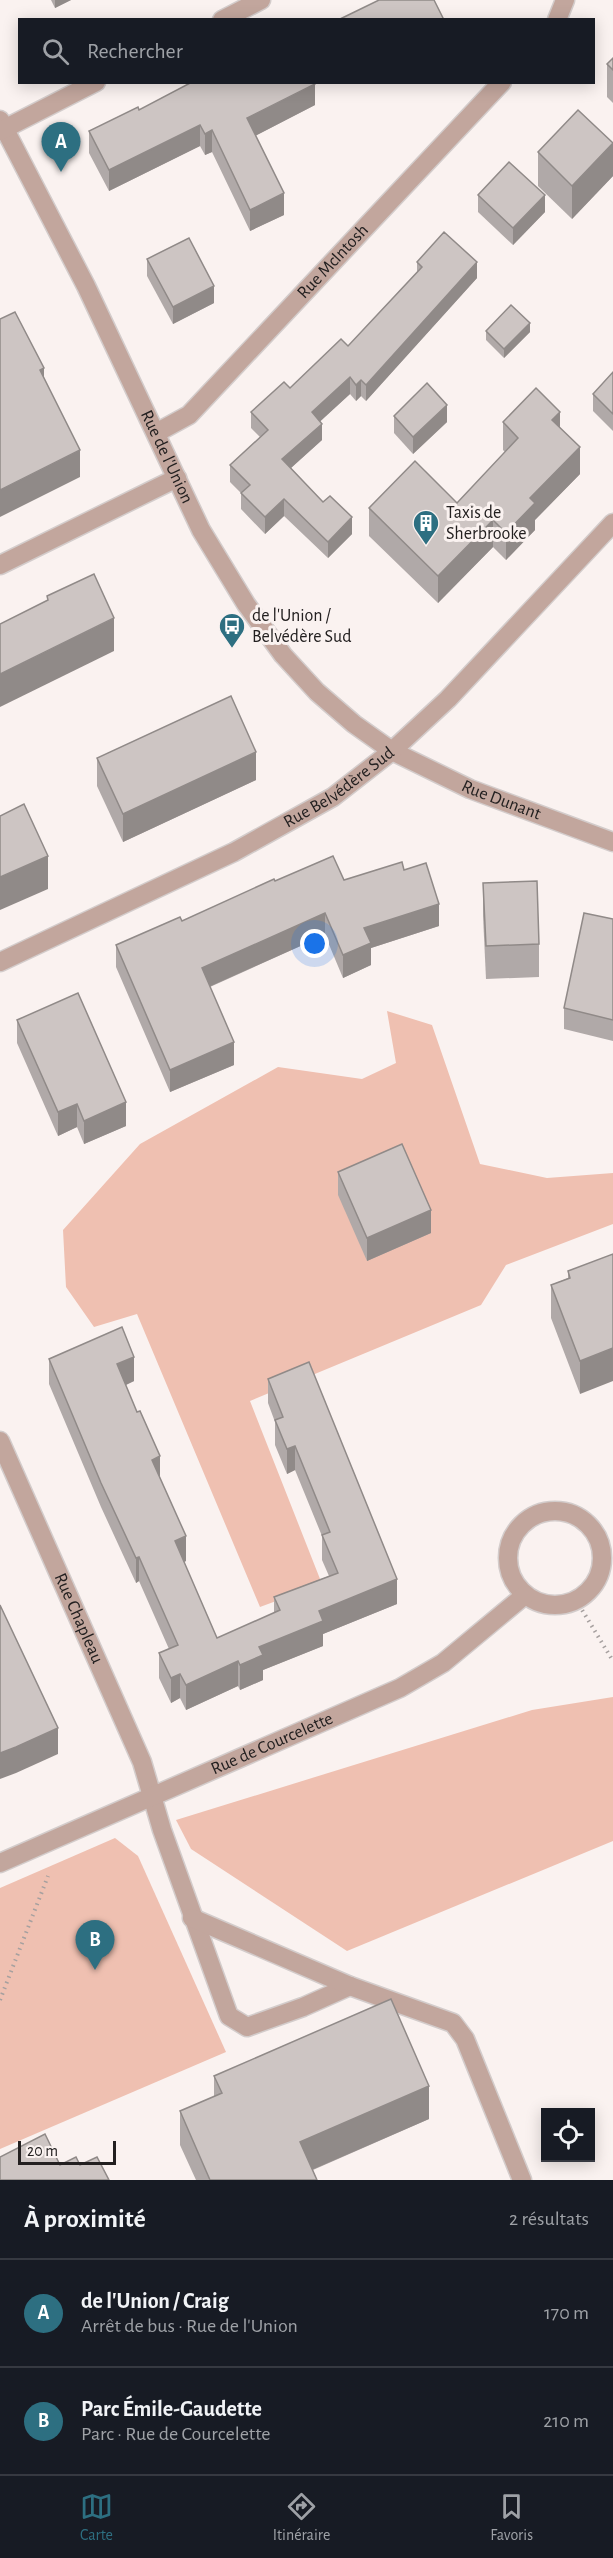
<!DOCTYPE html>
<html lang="fr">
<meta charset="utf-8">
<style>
body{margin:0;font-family:"Alegreya Sans",sans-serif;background:#242831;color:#f1f3f6}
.controls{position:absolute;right:18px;bottom:18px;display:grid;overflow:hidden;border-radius:0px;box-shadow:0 3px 15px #0003}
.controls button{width:54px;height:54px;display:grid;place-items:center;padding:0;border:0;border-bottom:2px solid #363941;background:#171b24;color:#f1f3f6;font:30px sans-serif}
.scale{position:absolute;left:18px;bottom:15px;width:98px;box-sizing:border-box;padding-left:6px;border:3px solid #232020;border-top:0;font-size:16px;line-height:21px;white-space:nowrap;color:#232020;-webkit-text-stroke:4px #faf2f0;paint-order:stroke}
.you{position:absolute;left:315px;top:944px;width:21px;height:21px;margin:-15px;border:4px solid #fff;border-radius:50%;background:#1a73e8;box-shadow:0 0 0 9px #1a73e833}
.badge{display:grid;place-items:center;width:39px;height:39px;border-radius:50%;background:#2d6f81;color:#fff;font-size:20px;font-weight:700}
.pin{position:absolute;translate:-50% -50px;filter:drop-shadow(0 2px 3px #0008)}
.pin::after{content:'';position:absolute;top:32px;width:21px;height:18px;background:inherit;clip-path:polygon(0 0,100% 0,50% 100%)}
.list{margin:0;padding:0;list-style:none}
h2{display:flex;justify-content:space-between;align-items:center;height:78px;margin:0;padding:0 24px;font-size:26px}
h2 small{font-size:20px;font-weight:400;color:#9ea1a6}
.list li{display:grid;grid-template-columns:39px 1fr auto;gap:18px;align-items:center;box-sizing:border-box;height:108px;padding:0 24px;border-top:2px solid #363941}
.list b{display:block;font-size:22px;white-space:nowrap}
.list p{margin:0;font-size:20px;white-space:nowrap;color:#9ea1a6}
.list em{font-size:20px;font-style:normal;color:#9ea1a6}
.icon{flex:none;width:33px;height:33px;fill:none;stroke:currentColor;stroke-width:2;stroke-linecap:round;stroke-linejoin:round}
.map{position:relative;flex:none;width:613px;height:2180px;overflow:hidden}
.search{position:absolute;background:#171b24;box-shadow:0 3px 15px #0003;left:18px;right:18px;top:18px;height:66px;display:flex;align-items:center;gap:15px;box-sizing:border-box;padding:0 21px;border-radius:0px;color:#9ea1a6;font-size:22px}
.sheet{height:294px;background:#171b24}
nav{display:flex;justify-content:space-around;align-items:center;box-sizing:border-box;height:84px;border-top:2px solid #363941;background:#171b24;font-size:16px;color:#9ea1a6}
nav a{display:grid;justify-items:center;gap:3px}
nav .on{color:#2d6f81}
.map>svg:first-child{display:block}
.green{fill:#efc0b1}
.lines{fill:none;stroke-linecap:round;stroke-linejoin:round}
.minor-casing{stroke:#d3cccb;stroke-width:21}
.path{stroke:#a6a09f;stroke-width:4;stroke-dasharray:1.5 4.5;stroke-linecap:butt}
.minor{stroke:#c2a69d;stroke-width:18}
.wall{fill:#b0a9a8}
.shaded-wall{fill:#908a88}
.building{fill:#cdc5c3;stroke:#908a88;stroke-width:1.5}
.labels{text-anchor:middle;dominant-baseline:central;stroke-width:6;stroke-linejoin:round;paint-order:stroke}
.street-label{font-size:18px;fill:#232020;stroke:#faf2f0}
.poi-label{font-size:18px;fill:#232020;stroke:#faf2f0;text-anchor:start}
</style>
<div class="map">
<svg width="613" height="2180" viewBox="0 0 613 2180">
<rect width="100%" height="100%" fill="#faf2f0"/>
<g class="green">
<path d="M387,1011L432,1025L480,1164L547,1178L613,1173V1224L506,1265L481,1305L250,1401L322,1584L260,1607L137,1314L94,1327L66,1287L63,1230L140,1144L278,1067L362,1079L396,1063Z"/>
<path d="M613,1697V1841L347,1951L191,1849L176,1820L532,1710Z"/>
<path d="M115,1838L138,1856L226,2052L0,2149V1888Z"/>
</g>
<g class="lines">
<g class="minor-casing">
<g id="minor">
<path d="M222,20L261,0"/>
<path d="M557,20L565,0"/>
<path id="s1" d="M0,120L86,286L201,530L246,604L283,655L317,692L354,724L392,751L470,789L613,842"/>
<path d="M0,131L96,82"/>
<path id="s2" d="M156,433L189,415L502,82"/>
<path d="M0,565L177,478"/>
<path id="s3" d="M0,962L234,852L333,797L392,751L448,699L613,523"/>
<path id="s4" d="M0,1441L142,1762L162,1830L229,2016L247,2027L303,2007L350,1986"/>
<circle cx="555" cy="1558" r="47"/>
<path id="s5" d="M0,1863L400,1688L443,1663L525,1595"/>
<path d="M192,1918L350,1986L453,2023L465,2039L522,2180"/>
</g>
</g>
<g class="path">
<path d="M576,1600L613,1661"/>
<path d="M0,2000L48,1876"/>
</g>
<use href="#minor" class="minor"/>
</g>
<g class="wall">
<path d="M51,0H71L55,8Z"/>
<path d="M613,58V103L607,97V64Z"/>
<path d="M315,105L255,136L284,215L250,231L212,152L205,155L200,146L109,191L89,153V131L139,110Z"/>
<path d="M613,143V176L572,219L538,186V152Z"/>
<path d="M478,195L545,212L513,245L478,212Z"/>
<path d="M147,259L214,303L173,324L147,276Z"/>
<path d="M417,262L477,278L366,401L361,396L356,401L350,394L320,421L322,440L291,468L352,534L328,558L284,516L265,534L241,509V493L230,482V465L260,437L251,428V412L290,388L348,346L417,272Z"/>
<path d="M486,331L530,332L504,358L486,340Z"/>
<path d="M613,372V431L593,411V394Z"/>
<path d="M394,416L447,422L413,454L394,433Z"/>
<path d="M503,422L560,428L580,474L535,520V530L506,560L493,547L438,603L369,536V508L457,503L505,452L503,450Z"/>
<path d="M97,758L256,780L123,842L97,786Z"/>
<path d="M404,870L439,926L371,948V965L343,978L325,935L210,987L234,1065L170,1092L116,967V945L182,921L275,881L344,880Z"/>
<path d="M483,883L539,944V977L486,979L483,916Z"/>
<path d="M613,919V1041L564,1029V1008Z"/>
<path d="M17,1020L126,1126L84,1144L77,1127L58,1136L17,1043Z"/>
<path d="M338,1172L431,1233L367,1261L338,1195Z"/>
<path d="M613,1254L580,1394L551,1318V1285L568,1278V1271Z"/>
<path d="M49,1359L134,1381L126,1385L160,1478L186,1561L184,1562L217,1638L274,1613V1597L329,1576L322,1560V1536L295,1470L287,1474L275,1445V1422L268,1403V1379L397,1604L323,1634V1646L263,1670V1680L240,1690L238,1686L186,1710L180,1698L171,1703L159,1678V1653L169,1649L139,1581L136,1583L101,1507L49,1384Z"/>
<path d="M214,2076L429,2119L313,2170L317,2180H196L180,2145V2111L214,2097Z"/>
</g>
<g class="shaded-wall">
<path d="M55,0H71L55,8Z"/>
<path d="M315,84V105L247,140V118Z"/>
<path d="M200,125V146L109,191V170Z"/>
<path d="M212,130V152L205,155V134Z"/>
<path d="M613,143V176L572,219V186Z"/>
<path d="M284,193V215L250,231V210Z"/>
<path d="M545,195V212L513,245V228Z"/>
<path d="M477,262V278L366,401V385Z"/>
<path d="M214,286V303L173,324V307Z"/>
<path d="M530,323V332L504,358V349Z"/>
<path d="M44,368V395L40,370Z"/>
<path d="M350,377V394L312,429V412Z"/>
<path d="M361,380V396L356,401V385Z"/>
<path d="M447,405V422L413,454V437Z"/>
<path d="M560,412V439L552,420Z"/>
<path d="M322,424V440L282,476V459Z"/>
<path d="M580,447V474L535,520V530L506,560V533L530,498Z"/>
<path d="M80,450V477L0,517V490Z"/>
<path d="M284,499V516L265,534V517Z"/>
<path d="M352,517V534L328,558V542Z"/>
<path d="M493,520V547L438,603V576Z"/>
<path d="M114,618V651L0,707V674Z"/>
<path d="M256,752V780L123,842V814Z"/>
<path d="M48,856V889L0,910V877Z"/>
<path d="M439,904V926L371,948V965L343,978V955L364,928Z"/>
<path d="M325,913V935L202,990V968Z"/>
<path d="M234,1042V1065L170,1092V1070Z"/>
<path d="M126,1102V1126L84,1144V1121Z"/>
<path d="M77,1104V1127L58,1136V1112Z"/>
<path d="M431,1210V1233L367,1261V1238Z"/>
<path d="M613,1348V1381L580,1394V1361Z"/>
<path d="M134,1357V1381L117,1389V1364Z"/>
<path d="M295,1446V1470L287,1474V1449Z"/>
<path d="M160,1456V1481L152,1460Z"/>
<path d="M186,1536V1561L175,1566V1541Z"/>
<path d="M139,1557V1581L136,1583V1558Z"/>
<path d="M397,1579V1604L323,1634V1646L263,1670V1680L240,1690V1665L259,1647L319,1611Z"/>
<path d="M238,1661V1686L186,1710V1685Z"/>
<path d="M180,1674V1698L171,1703V1678Z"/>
<path d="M58,1728V1754L16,1773L0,1779V1753Z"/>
<path d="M429,2086V2119L300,2175V2142Z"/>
</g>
<g class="building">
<path d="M379,0H434L444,20H338Z"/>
<path d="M613,58V70L607,64Z"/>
<path d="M192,82H314L315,84L247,118L284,193L250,210L212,130L205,134L200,125L109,170L89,131L138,107L139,110Z"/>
<path d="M578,110L613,143L572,186L538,152Z"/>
<path d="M509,162L545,195L513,228L478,195Z"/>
<path d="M444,232L477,262L366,385L361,380L356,385L350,377L312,412L322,424L282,459L323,502L330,496L352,517L328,542L284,499L265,517L241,493L250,485L230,465L268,430L251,412L284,382L290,388L341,339L348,346L422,267L417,262Z"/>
<path d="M189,238L214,286L173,307L147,259Z"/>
<path d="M511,305L530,323L504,349L486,331Z"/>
<path d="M15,312L44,368L40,370L80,450L0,490V319Z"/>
<path d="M613,372V414L593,394Z"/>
<path d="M427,383L447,405L413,437L394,416Z"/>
<path d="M536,388L560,412L552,420L580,447L530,498L535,503L506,533L493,520L438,576L369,508L415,461L457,503L518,438L503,422Z"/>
<path d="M94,574L114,618L0,674V624L48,600L47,596Z"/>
<path d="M231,696L256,752L123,814L97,758Z"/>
<path d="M24,804L48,856L0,877V816Z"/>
<path d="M333,856L344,880L402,862L404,870L426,863L439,904L364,928L371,943L343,955L325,913L202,968L234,1042L170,1070L116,945L180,917L182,921L274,879L275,881Z"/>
<path d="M537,881L539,944L486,946L483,883Z"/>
<path d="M584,913L613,919V1020L564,1008Z"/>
<path d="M78,993L126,1102L84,1121L77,1104L58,1112L17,1020Z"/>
<path d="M402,1144L431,1210L367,1238L338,1172Z"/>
<path d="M613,1254V1348L580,1361L551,1285L570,1278L568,1271Z"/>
<path d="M122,1327L134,1357L117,1364L137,1412L140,1411L160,1456L152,1460L186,1536L175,1541L217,1638L280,1610L274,1597L338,1573L322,1535L330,1532L295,1446L287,1449L275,1420L283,1417L268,1379L309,1362L397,1579L319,1611L323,1621L259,1647L263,1655L240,1665L238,1661L186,1685L180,1674L171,1678L159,1653L178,1645L139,1557L136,1558L101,1483L49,1359Z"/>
<path d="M0,1605L58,1728L16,1747L0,1753Z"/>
<path d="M391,1999L429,2086L300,2142L317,2180H210L180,2111L222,2093L214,2076Z"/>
<path d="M45,2134L60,2165L76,2157L80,2165L97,2157L109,2180H0V2157Z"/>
</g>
<defs>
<g id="building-pin" transform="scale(1.35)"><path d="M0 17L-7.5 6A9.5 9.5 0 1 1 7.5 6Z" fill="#2d6f81" stroke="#faf2f0"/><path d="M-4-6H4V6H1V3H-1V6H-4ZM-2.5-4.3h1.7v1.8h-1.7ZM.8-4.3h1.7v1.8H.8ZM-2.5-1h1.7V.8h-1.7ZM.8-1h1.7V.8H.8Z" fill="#fff"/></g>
<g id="bus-pin" transform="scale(1.35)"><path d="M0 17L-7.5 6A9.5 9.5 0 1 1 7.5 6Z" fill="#2d6f81" stroke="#faf2f0"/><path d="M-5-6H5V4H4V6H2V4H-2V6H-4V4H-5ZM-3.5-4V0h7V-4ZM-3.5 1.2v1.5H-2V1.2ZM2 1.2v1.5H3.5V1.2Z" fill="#fff"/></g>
</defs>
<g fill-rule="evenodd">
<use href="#building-pin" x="426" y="523"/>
<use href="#bus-pin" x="232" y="626"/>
</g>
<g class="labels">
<g class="street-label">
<text stroke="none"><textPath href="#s2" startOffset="248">Rue McIntosh</textPath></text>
<text stroke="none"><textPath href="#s1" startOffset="376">Rue de l'Union</textPath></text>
<text stroke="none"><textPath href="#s3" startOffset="382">Rue Belvédère Sud</textPath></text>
<text stroke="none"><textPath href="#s1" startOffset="872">Rue Dunant</textPath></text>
<text stroke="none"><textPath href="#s4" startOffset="194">Rue Chapleau</textPath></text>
<text stroke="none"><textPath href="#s5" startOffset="297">Rue de Courcelette</textPath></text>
</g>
<g class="poi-label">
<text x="446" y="513">Taxis de<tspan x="446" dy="21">Sherbrooke</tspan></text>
<text x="252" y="616">de l'Union /<tspan x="252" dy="21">Belvédère Sud</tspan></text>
</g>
</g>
</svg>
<div class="controls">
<button><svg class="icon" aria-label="locate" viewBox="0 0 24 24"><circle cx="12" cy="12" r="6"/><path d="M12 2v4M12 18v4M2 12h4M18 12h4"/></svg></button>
</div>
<div class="scale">20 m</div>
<div class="you"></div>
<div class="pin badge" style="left:61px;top:172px">A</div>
<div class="pin badge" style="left:95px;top:1970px">B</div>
<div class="search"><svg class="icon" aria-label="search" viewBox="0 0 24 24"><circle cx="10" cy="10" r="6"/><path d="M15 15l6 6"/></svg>Rechercher</div>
</div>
<section class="sheet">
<h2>À proximité<small>2 résultats</small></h2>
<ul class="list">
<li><span class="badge">A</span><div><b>de l'Union / Craig</b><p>Arrêt de bus · Rue de l'Union</p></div><em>170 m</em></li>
<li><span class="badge">B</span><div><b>Parc Émile-Gaudette</b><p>Parc · Rue de Courcelette</p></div><em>210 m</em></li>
</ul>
</section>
<nav>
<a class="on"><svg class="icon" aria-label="map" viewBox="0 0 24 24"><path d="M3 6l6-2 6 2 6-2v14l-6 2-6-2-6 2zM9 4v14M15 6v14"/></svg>Carte</a>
<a><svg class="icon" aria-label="directions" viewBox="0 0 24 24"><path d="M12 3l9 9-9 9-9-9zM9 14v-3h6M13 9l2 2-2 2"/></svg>Itinéraire</a>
<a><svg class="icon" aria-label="saved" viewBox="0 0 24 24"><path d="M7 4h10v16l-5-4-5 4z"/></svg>Favoris</a>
</nav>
